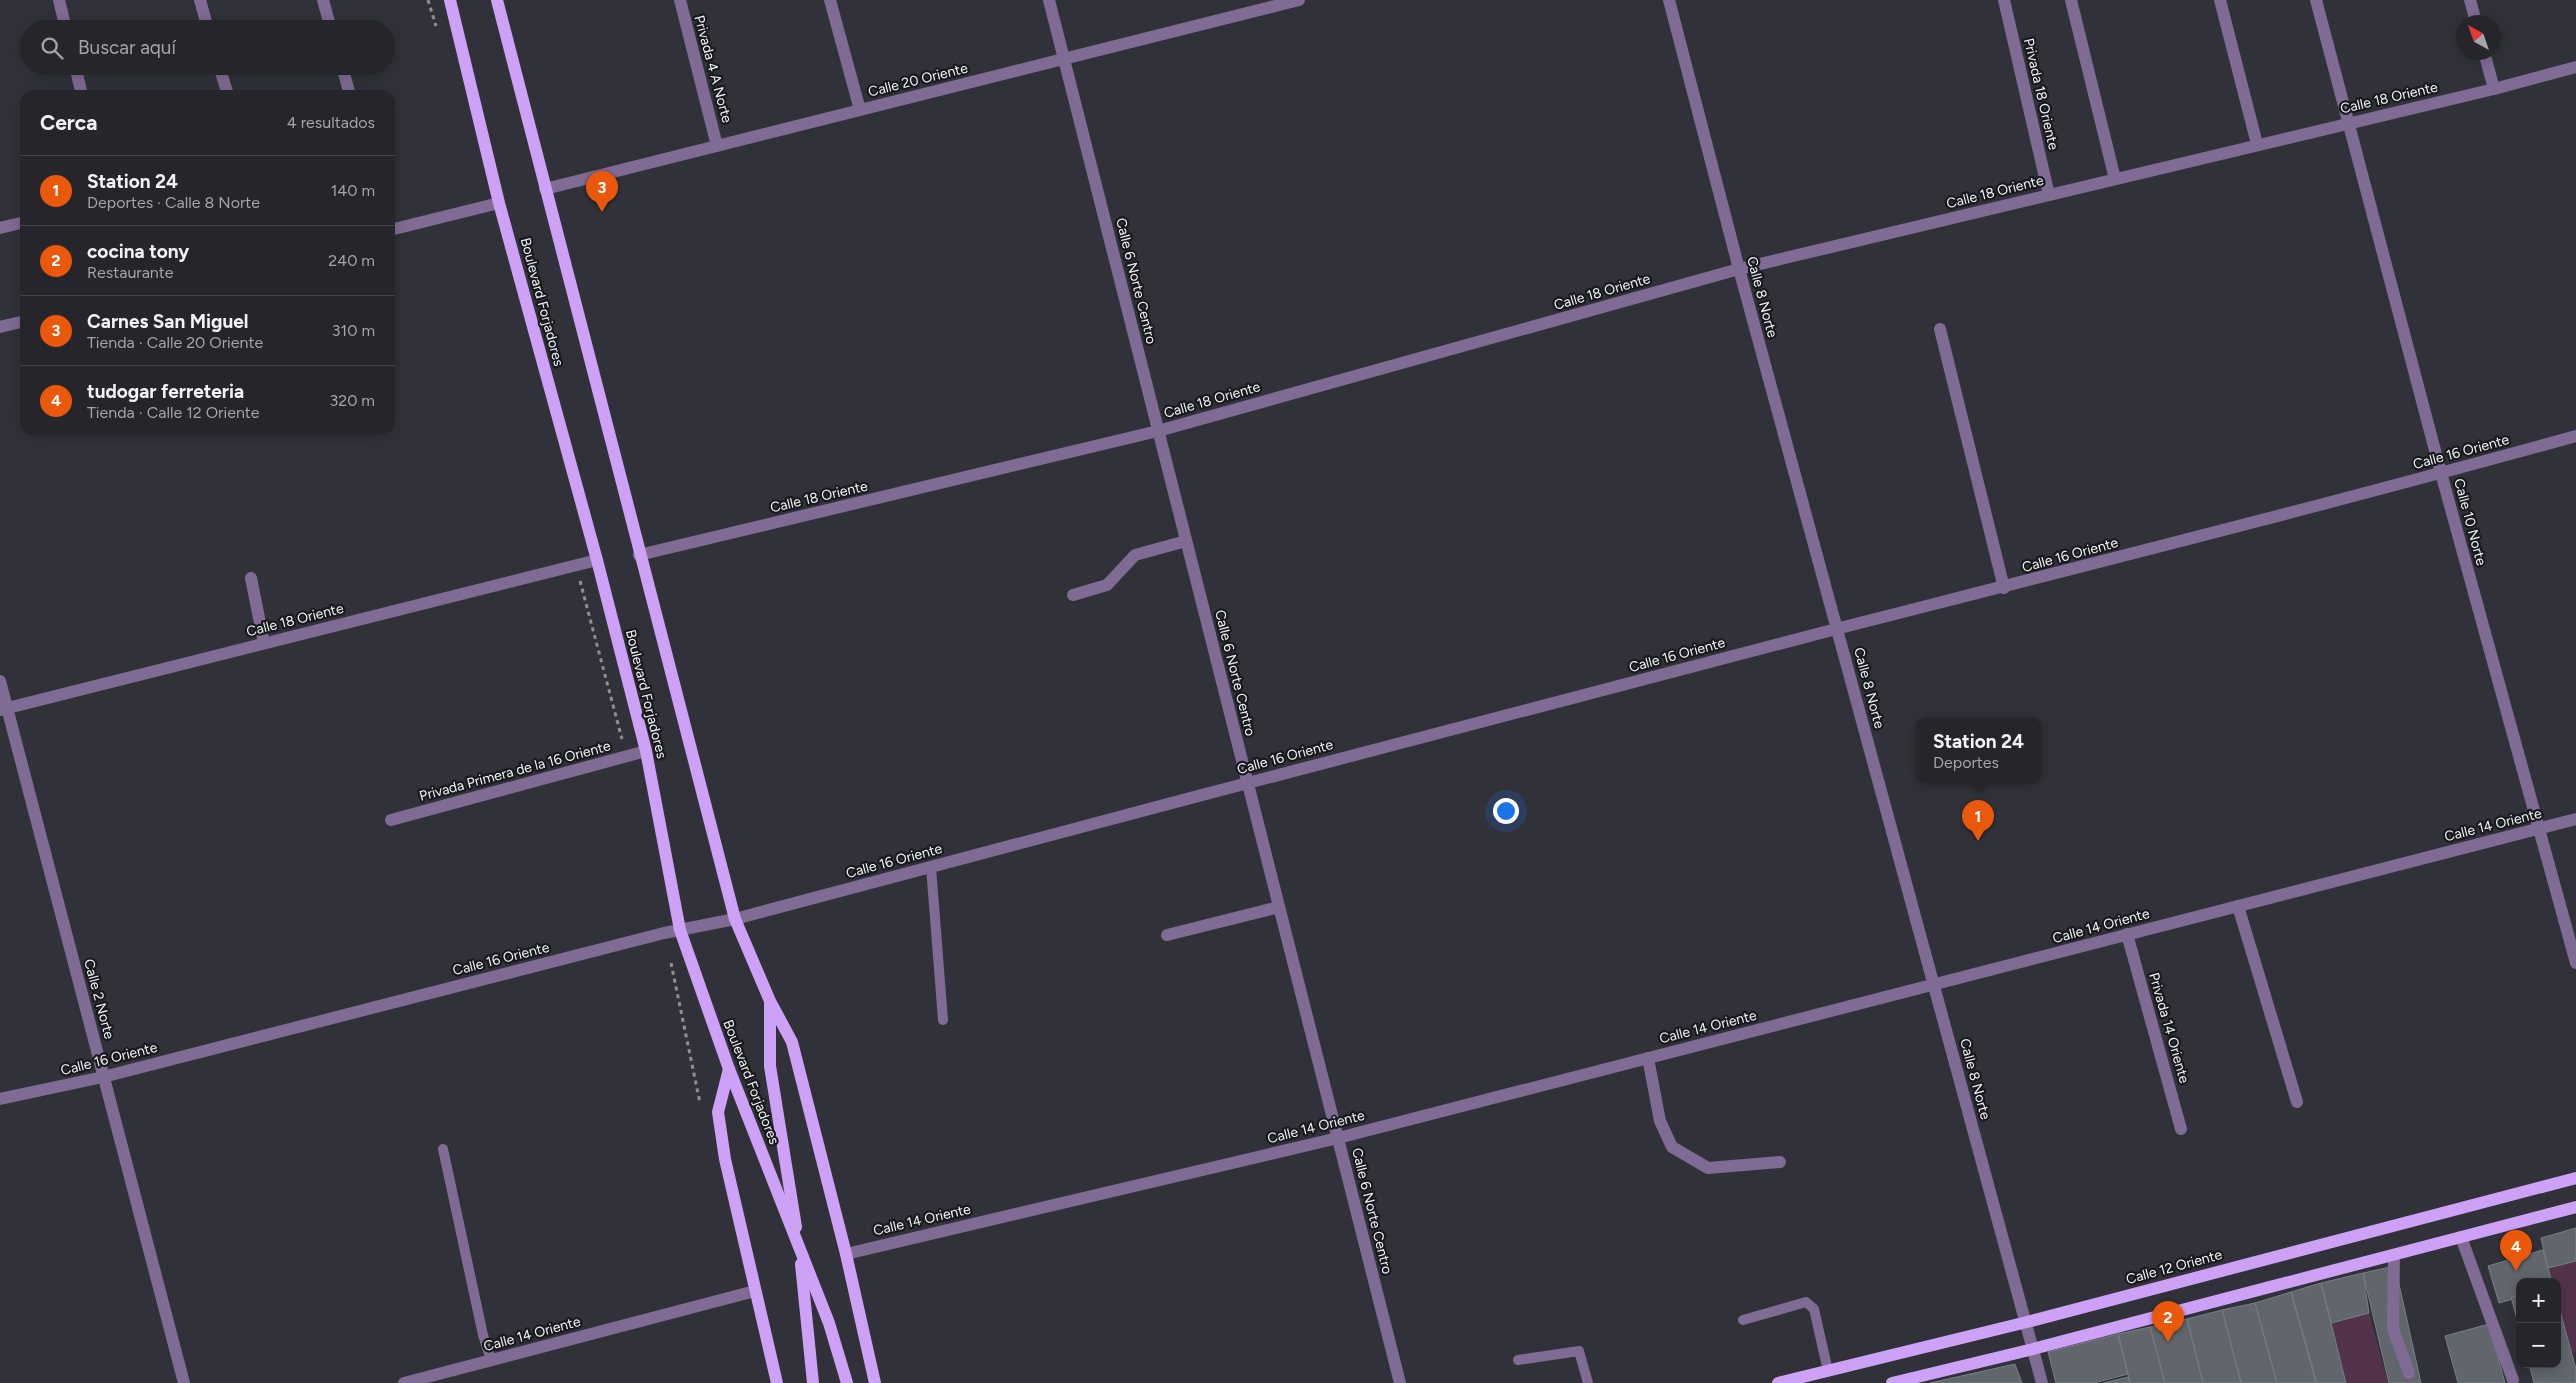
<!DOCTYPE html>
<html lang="es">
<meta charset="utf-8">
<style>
body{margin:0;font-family:Figtree,sans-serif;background:#313137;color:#f1f3f6}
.controls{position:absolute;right:15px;bottom:15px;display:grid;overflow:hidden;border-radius:10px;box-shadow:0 2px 12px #0003}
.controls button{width:45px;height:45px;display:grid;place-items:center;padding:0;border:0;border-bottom:1px solid #424247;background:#25252b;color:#f1f3f6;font:25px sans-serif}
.compass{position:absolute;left:2456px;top:15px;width:45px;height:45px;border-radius:50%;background:#25252b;box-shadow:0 2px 12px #0003;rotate:320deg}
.you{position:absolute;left:1505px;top:810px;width:18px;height:18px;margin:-12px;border:4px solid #fff;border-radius:50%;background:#1a73e8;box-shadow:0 0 0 8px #1a73e833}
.badge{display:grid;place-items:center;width:32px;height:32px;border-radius:50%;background:#ea580c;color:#fff;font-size:16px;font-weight:700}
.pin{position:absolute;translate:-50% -41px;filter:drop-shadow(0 1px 2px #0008)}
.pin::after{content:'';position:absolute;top:26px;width:18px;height:15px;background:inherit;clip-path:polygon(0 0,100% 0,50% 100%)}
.popup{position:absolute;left:1916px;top:718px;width:125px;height:65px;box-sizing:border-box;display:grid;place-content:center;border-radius:10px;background:#25252b;filter:drop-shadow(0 1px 4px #0005);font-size:16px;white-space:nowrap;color:#a3a5a9}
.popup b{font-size:19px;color:#f1f3f6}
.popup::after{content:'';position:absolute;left:50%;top:100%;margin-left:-10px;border:10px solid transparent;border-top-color:#25252b}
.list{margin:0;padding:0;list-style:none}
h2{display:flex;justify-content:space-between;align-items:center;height:65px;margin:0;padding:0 20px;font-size:21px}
h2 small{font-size:16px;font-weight:400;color:#a3a5a9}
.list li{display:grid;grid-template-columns:32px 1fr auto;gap:15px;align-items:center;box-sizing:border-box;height:70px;padding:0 20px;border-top:1px solid #424247}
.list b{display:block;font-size:19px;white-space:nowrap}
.list p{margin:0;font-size:16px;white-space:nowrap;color:#a3a5a9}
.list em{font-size:16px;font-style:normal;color:#a3a5a9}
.icon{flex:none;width:28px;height:28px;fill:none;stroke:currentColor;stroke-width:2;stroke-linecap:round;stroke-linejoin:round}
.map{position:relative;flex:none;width:2576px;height:1383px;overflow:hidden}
.search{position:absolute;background:#25252b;box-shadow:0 2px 12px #0003;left:20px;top:20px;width:375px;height:55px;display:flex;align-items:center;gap:12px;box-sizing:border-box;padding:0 18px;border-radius:28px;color:#a3a5a9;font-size:19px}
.panel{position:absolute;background:#25252b;box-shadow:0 2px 12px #0003;left:20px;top:90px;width:375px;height:345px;border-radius:15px}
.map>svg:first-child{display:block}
.green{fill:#52334b}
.building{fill:#60666c;stroke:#797f86}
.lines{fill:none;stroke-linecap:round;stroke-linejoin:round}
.path{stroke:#8f9096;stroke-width:3;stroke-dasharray:4 4;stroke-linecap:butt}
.service{stroke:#7f6b93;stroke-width:10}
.minor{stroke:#7f6b93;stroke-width:12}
.primary{stroke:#cda1f5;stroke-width:12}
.labels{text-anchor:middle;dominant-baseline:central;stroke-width:4.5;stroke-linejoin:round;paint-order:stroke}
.street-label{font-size:14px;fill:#f3f4f9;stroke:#191a1d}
</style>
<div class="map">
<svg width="2576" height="1383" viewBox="0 0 2576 1383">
<rect width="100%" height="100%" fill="#313139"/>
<g class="green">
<path d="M2576,1261V1352L2570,1354L2557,1302V1282H2552L2548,1268Z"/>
<path d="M2369,1313L2388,1383H2347L2331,1323Z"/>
</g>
<g class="building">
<path d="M2576,1228V1261L2548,1268L2541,1238Z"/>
<path d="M2543,1250L2552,1282H2520V1297L2499,1303L2488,1266Z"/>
<path d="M2395,1266L2421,1383H2389L2363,1273Z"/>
<path d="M2363,1273L2369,1313L2331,1323L2321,1283Z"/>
<path d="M2321,1283L2346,1383H2317L2291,1292Z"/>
<path d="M2291,1292L2316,1383H2277L2255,1303Z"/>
<path d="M2520,1295V1330L2511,1297Z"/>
<path d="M2557,1300L2576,1369V1383H2534L2529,1364H2557Z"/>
<path d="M2255,1303L2277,1383H2241L2222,1310Z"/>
<path d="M2222,1310L2241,1383H2203L2187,1319Z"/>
<path d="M2187,1319L2203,1383H2165L2150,1327Z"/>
<path d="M2489,1324L2505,1383H2458L2445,1336Z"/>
<path d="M2150,1327L2165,1383H2130L2118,1334Z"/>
<path d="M2118,1334L2128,1374L2094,1383H2056L2048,1352Z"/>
<path d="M2015,1364L2022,1383H1930Z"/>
<path d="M2128,1377L2130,1383H2103Z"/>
</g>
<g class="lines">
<g class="path">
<path d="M428,0L436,26"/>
<path d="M580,581L622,739"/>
<path d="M671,963L700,1103"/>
</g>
<g class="service">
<path d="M931,867L943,1020"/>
<path d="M443,1149L483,1335L491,1360"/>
<path d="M1743,1320L1806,1302L1814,1309L1828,1371"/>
<path d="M1518,1360L1579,1351L1588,1383"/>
</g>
<g class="minor">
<path d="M59,0L66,29"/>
<path d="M200,0L208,29"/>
<path d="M323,0L331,29"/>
<path d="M680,0L717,146"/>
<path d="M830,0L860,110"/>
<path d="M1049,0L1400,1383"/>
<path d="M1669,0L1739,269L2042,1383"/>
<path d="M2004,0L2049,195"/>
<path d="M2071,0L2115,179"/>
<path d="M2220,0L2257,144"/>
<path d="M2316,0L2441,473L2576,963"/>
<path d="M2470,0L2476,22"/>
<path d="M2484,52L2494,89"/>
<path d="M75,66L82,95"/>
<path d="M219,66L228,95"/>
<path d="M342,66L350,95"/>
<path d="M545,189L1299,0"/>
<path d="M0,228L25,222"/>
<path d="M390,230L499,203"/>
<path d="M0,327L25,321"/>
<path d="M1940,329L2004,588"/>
<path d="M639,555L1158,431L1739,269L2494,89L2576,67"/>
<path d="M251,578L264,643"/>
<path d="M1073,595L1107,585L1135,555L1186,541"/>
<path d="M0,681L184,1383"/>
<path d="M0,710L597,560"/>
<path d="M391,820L646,751"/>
<path d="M2238,906L2297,1102"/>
<path d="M2127,934L2181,1129"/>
<path d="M1167,935L1279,907"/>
<path d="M1648,1058L1660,1121L1672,1147L1708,1168L1780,1162"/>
<path d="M0,1099L103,1077L664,933L735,919C1102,822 1468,723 1836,629C2083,566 2330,504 2576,436"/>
<path d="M2461,1237L2513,1380"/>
<path d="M846,1254L1338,1138L2576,819"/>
<path d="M2394,1255L2393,1329L2409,1373"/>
<path d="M404,1383L755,1291"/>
</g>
<g class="primary">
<path d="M450,0L499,203L597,560L646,751L680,930L729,1069L829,1323L847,1383"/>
<path d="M497,0L735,919L770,1001L792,1042L846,1254L875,1383"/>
<path d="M770,1004V1066L796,1227"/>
<path d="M729,1069L718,1112L725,1159L777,1383"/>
<path d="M801,1264L813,1383"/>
<path d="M1778,1383L2027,1322L2576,1178"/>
<path d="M1892,1383L2033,1349L2576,1207"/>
</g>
</g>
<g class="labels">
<g class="street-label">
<text transform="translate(713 69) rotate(75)">Privada 4 A Norte</text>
<text transform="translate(918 80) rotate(-14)">Calle 20 Oriente</text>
<text transform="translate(2041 94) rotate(77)">Privada 18 Oriente</text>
<text transform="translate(2389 98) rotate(-13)">Calle 18 Oriente</text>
<text transform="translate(1995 192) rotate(-14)">Calle 18 Oriente</text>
<text transform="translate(1136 281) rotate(76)">Calle 6 Norte Centro</text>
<text transform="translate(1602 292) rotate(-16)">Calle 18 Oriente</text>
<text transform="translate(1762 297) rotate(75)">Calle 8 Norte</text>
<text transform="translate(542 302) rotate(75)">Boulevard Forjadores</text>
<text transform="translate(1212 400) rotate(-16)">Calle 18 Oriente</text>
<text transform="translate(2461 452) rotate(-15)">Calle 16 Oriente</text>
<text transform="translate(819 497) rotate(-13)">Calle 18 Oriente</text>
<text transform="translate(2470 522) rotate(75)">Calle 10 Norte</text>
<text transform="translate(2070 555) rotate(-15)">Calle 16 Oriente</text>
<text transform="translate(295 620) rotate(-14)">Calle 18 Oriente</text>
<text transform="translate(1677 655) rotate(-15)">Calle 16 Oriente</text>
<text transform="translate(1235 673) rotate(76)">Calle 6 Norte Centro</text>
<text transform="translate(1869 688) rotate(75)">Calle 8 Norte</text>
<text transform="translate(646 694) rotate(76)">Boulevard Forjadores</text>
<text transform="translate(1285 757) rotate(-15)">Calle 16 Oriente</text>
<text transform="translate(515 771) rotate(-15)">Privada Primera de la 16 Oriente</text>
<text transform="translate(2493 825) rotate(-14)">Calle 14 Oriente</text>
<text transform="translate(894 861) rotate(-15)">Calle 16 Oriente</text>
<text transform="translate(2101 926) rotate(-15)">Calle 14 Oriente</text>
<text transform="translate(501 959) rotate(-14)">Calle 16 Oriente</text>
<text transform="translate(99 999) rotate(75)">Calle 2 Norte</text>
<text transform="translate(1708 1027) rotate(-14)">Calle 14 Oriente</text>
<text transform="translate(2169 1028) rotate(74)">Privada 14 Oriente</text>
<text transform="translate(109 1059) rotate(-14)">Calle 16 Oriente</text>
<text transform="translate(1975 1079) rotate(75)">Calle 8 Norte</text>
<text transform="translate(751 1082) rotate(69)">Boulevard Forjadores</text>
<text transform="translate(1316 1127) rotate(-14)">Calle 14 Oriente</text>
<text transform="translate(1372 1211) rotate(76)">Calle 6 Norte Centro</text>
<text transform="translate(922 1220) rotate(-13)">Calle 14 Oriente</text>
<text transform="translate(2174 1267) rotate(-15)">Calle 12 Oriente</text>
<text transform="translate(532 1334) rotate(-15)">Calle 14 Oriente</text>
</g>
</g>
</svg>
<div class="controls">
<button>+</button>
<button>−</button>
</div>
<svg class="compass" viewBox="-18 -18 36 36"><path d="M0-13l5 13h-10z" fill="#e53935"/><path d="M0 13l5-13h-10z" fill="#a3a5a9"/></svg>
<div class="you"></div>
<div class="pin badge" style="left:1978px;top:841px">1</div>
<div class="popup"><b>Station 24</b>Deportes</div>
<div class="pin badge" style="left:2168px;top:1342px">2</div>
<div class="pin badge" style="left:602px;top:212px">3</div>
<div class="pin badge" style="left:2516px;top:1271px">4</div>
<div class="search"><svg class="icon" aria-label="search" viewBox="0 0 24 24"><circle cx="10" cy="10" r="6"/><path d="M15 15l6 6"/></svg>Buscar aquí</div>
<section class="panel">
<h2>Cerca<small>4 resultados</small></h2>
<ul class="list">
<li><span class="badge">1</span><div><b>Station 24</b><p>Deportes · Calle 8 Norte</p></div><em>140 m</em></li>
<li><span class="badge">2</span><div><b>cocina tony</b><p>Restaurante</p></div><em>240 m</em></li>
<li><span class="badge">3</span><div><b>Carnes San Miguel</b><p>Tienda · Calle 20 Oriente</p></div><em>310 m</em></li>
<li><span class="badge">4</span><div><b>tudogar ferreteria</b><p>Tienda · Calle 12 Oriente</p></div><em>320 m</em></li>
</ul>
</section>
</div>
